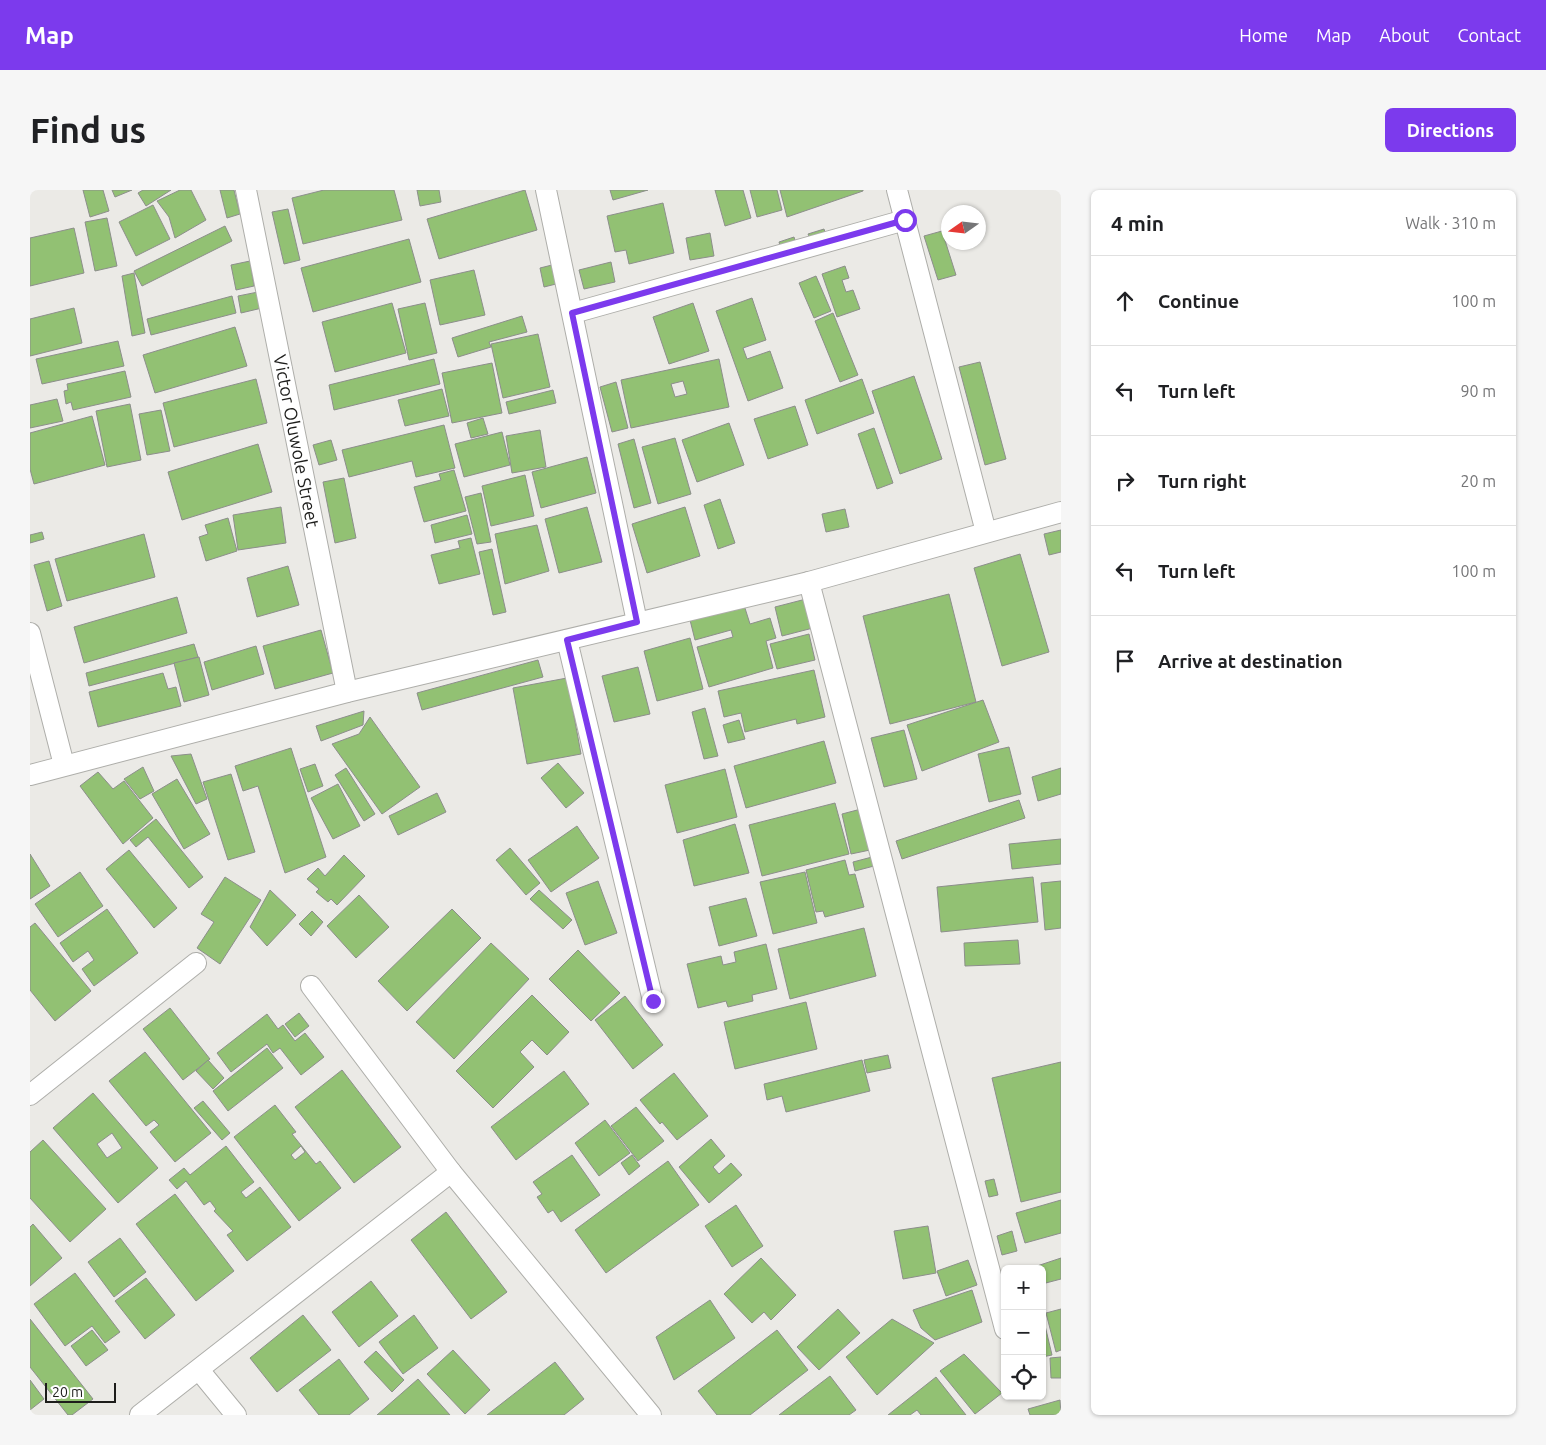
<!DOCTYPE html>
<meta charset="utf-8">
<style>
body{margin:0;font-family:Ubuntu,sans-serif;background:#f6f6f6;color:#202124}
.controls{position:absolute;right:15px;bottom:15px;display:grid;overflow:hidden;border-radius:8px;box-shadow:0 1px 4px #0004}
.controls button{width:45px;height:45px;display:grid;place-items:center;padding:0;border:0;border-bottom:1px solid #e0e0e0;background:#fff;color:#202124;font:25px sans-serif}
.compass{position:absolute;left:911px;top:15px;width:45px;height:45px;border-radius:50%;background:#fff;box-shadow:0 1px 4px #0004;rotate:256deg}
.scale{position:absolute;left:15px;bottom:12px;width:71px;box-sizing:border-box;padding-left:5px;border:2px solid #1d1d1b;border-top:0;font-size:14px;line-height:18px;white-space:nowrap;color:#1d1d1b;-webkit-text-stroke:4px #fff;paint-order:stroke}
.stop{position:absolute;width:15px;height:15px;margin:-11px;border:4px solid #7c3aed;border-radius:50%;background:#fff}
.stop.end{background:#7c3aed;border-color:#fff;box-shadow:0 1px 5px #0008}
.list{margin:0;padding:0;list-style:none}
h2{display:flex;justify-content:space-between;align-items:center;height:65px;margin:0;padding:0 20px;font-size:21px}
h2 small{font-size:16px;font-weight:400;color:#757577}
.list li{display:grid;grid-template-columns:32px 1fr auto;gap:15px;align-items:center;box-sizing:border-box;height:90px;padding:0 20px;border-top:1px solid #e0e0e0}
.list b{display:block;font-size:19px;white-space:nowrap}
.list em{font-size:16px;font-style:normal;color:#757577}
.icon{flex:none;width:28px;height:28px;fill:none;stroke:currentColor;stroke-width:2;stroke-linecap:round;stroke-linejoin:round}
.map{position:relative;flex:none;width:1031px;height:1225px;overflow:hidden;border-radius:8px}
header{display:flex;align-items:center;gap:30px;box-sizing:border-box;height:70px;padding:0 25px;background:#7c3aed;color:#fff}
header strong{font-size:24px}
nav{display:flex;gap:28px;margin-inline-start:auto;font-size:18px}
.intro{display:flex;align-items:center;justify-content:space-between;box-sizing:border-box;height:120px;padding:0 30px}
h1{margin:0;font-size:35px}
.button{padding:12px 22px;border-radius:8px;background:#7c3aed;color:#fff;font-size:18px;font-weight:700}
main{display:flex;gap:30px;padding:0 30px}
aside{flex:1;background:#fff;border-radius:8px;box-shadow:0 1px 4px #0004}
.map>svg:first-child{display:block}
.building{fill:#92c173;stroke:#8c8e8b;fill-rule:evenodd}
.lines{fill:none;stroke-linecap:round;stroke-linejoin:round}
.street-casing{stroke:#aeaeaa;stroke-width:22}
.street{stroke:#fff;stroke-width:20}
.route{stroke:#7c3aed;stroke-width:6}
.labels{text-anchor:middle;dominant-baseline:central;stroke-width:5;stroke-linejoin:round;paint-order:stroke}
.street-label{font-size:18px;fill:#1d1d1b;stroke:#fff}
</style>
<header>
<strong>Map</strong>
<nav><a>Home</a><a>Map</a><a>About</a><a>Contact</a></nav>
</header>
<div class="intro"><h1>Find us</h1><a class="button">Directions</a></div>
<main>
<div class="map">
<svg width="1031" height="1225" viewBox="0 0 1031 1225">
<rect width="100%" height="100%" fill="#ebeae6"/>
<g class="building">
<path d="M53,0H73L79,21L60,27Z"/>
<path d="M82,0H102L85,7Z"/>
<path d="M113,0H141L116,16L108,3Z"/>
<path d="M150,0H161L176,30L145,48L139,27L127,11Z"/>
<path d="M190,0H204L210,24L197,28Z"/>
<path d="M294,0H364L372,30L273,54L262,8Z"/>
<path d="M387,0H409L411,12L390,16Z"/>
<path d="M495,0L507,40L409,69L397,29Z"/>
<path d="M580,0H618L583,10Z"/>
<path d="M685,0H713L721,28L695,36Z"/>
<path d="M720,0H747L752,20L727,27Z"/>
<path d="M750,0H833V1L757,27Z"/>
<path d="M633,13L644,63L599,74L596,60L585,62L577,26Z"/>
<path d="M123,15L140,49L106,66L89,32Z"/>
<path d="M258,19L270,70L254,74L242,22Z"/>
<path d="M77,28L87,76L65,81L55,32Z"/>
<path d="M195,36L202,51L112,96L104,81Z"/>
<path d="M44,38L54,83L0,96V48Z"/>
<path d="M794,39L796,45L781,51L778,44Z"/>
<path d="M912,41L926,85L908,90L894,46Z"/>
<path d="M680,43L684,66L660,70L656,48Z"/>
<path d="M764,47L766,54L751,59L749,52Z"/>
<path d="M379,49L391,92L283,122L271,78Z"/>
<path d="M220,71L224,96L206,100L201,75Z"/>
<path d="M581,72L585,92L554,99L549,80Z"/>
<path d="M522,75L526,94L514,97L510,78Z"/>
<path d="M815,76L819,88L812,90L816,102L823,100L830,119L807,127L792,84Z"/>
<path d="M444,80L455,125L410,135L400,90Z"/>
<path d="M104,83L115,143L102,146L92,86Z"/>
<path d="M786,86L801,121L784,128L769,93Z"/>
<path d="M228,102L232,118L211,123L208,106Z"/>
<path d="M202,106L206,123L121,145L117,129Z"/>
<path d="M722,108L736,150L713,158L717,169L740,161L753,198L718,211L686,121Z"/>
<path d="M362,113L376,163L305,182L292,132Z"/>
<path d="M395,113L407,163L379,170L368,119Z"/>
<path d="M663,113L679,161L639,174L623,127Z"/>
<path d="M44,118L52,153L0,166V129Z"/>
<path d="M803,123L828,185L810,192L785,131Z"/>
<path d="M492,126L497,142L459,152L461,157L428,167L422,148Z"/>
<path d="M205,137L217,176L125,203L113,165Z"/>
<path d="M508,144L520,197L473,208L461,154Z"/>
<path d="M88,151L94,176L12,194L6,169Z"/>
<path d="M404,169L410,194L304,220L299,195Z"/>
<path d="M689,169L699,217L601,238L591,190ZM653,191L657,204L645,207L641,194Z"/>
<path d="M950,172L976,269L955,275L929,177Z"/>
<path d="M462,173L472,223L422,233L412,183Z"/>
<path d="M95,181L101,207L43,220L41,212L36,214L34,201L38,200L37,194Z"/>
<path d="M884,186L912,269L870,284L842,201Z"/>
<path d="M226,189L237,233L144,257L133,213Z"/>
<path d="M832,189L844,223L787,244L775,210Z"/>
<path d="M586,192L598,238L582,242L570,197Z"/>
<path d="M412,199L419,226L375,236L368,210Z"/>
<path d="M523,200L526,213L479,224L476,212Z"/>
<path d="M27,209L33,231L0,238V215Z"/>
<path d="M100,214L111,270L77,277L66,221Z"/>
<path d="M765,216L778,255L738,269L724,229Z"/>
<path d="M131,220L140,261L117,265L109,224Z"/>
<path d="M62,226L75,275L4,294L0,279V243Z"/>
<path d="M453,228L458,244L441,248L437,233Z"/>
<path d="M699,233L714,275L667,292L652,250Z"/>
<path d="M414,235L425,278L386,287L382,271L319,287L312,260Z"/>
<path d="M844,238L863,293L847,299L828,244Z"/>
<path d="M510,240L516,277L482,283L476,246Z"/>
<path d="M472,242L480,275L434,287L425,254Z"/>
<path d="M645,248L661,304L628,314L612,257Z"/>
<path d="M604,249L621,313L604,318L588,254Z"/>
<path d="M301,250L307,270L289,275L283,255Z"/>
<path d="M228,254L242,302L152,330L138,282Z"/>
<path d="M557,267L566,303L511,318L502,282Z"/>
<path d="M424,280L436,321L394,332L384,297L411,290L409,284Z"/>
<path d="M495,285L504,326L461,336L452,296Z"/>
<path d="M314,288L326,348L305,353L293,292Z"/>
<path d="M451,303L461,352L447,354L435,307Z"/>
<path d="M690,309L705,353L688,359L674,315Z"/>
<path d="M251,317L256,353L208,360L203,325Z"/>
<path d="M557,317L572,372L529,383L515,329Z"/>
<path d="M655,317L670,366L617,383L602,334Z"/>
<path d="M815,319L819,337L796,342L792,324Z"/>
<path d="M437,325L442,344L405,353L401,335Z"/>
<path d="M198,328L207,361L176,371L169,347L178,344L175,335Z"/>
<path d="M507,335L519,381L475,394L465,344Z"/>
<path d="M1031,340V362L1019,365L1014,344Z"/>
<path d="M12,342L14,349L0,353V345Z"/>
<path d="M114,344L125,387L37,411L25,369Z"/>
<path d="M441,348L450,384L409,394L401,365L430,358L428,351Z"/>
<path d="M462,359L476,422L463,425L449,362Z"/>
<path d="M990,364L1019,462L972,476L944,378Z"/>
<path d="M19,371L32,416L17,421L4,375Z"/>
<path d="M258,376L269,415L227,427L217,388Z"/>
<path d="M919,404L946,512L860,534L833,426Z"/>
<path d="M147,407L157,443L54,473L44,437Z"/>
<path d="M776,409L783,438L752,446L745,417Z"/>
<path d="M714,415L720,434L740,428L746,448L736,451L743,478L679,497L667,457L703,447L701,440L665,450L660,430Z"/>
<path d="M291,440L303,483L245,499L233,456Z"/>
<path d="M779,444L785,470L747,479L740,454Z"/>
<path d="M660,448L673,499L627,511L614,461Z"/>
<path d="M164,454L168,467L59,496L56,483Z"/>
<path d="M226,456L234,484L182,500L174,472Z"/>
<path d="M169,467L179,505L154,512L144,473Z"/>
<path d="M508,470L513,487L392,520L387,503Z"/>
<path d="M608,477L620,524L584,532L572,486Z"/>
<path d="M784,480L795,527L767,534L766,529L715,542L711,523L694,527L688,501Z"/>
<path d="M133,483L138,499L146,497L151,516L68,537L59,502Z"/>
<path d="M537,488L551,564L497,574L483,498Z"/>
<path d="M953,510L969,552L892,581L877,535Z"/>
<path d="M675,518L688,566L674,569L662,522Z"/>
<path d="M334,521L333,535L291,551L286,536Z"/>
<path d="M340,527L390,597L352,624L302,554L329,544Z"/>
<path d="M709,530L715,549L698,553L693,535Z"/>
<path d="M874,540L887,589L854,597L841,548Z"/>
<path d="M794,551L806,593L716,618L704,576Z"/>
<path d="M979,557L991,604L959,612L948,564Z"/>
<path d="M261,558L296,667L255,683L228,596L213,601L205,576Z"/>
<path d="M161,564L177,609L166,614L141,566Z"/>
<path d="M528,573L554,603L536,618L511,588Z"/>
<path d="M285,574L293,596L278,602L270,579Z"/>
<path d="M113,577L124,601L110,609L94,589Z"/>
<path d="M316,578L345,624L334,631L305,585Z"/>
<path d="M1031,578V604L1008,611L1002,587Z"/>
<path d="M695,579L707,627L647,643L635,595Z"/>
<path d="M68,582L83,599L94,591L123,628L93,654L50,596Z"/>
<path d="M201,584L225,662L198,670L173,592Z"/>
<path d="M147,589L180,644L154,659L122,604Z"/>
<path d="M308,594L330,636L303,649L281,608Z"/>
<path d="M407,603L416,622L368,645L359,626Z"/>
<path d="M989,610L995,628L872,669L866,651Z"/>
<path d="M805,613L819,664L732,686L719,635Z"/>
<path d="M831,619L840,660L821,664L812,624Z"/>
<path d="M126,629L173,687L159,698L118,647L106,657L100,650Z"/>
<path d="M705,634L719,683L664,696L653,650Z"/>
<path d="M547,636L569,668L521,702L498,670Z"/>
<path d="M1031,649V674L982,679L979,654Z"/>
<path d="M480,658L510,693L496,705L466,670Z"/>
<path d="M99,660L147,718L124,738L76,679Z"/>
<path d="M0,664L20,696L0,709Z"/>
<path d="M314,665L335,686L307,715L301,709L298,712L286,702L289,699L277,689L288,678L295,686Z"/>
<path d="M842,667L844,676L825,681L823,672Z"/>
<path d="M815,670L819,685L825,684L834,717L795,727L793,721L786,722L776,680Z"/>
<path d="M50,682L73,716L28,747L5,714Z"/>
<path d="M775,682L787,733L743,744L730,692Z"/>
<path d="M195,687L231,710L190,774L167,758L184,732L171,724Z"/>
<path d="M1003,687L1008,732L911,742L907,697Z"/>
<path d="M568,691L587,743L555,755L536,703Z"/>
<path d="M1031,691V738L1015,740L1011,693Z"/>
<path d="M240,700L266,725L237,756L220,737Z"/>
<path d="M509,700L542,730L533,739L500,709Z"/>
<path d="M329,705L359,737L326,768L297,736Z"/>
<path d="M716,708L727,746L689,756L679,717Z"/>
<path d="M77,719L108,763L64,796L52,779L64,770L58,761L43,772L30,753Z"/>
<path d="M422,719L451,748L377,821L348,791Z"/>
<path d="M282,721L293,732L281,746L269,734Z"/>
<path d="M5,733L61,801L25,831L0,800V737Z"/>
<path d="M834,738L846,786L760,809L748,759Z"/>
<path d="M988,750L990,774L935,776L934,753Z"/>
<path d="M461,753L499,789L424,869L386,832Z"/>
<path d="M736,754L747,799L722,805L723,811L698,817L696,811L668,818L657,774L691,766L693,775L706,772L704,762Z"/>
<path d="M548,760L590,803L561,831L519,789Z"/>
<path d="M502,805L539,842L517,865L502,850L490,862L504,877L463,918L426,881Z"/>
<path d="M595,806L633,855L603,879L565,830Z"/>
<path d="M776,812L787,859L705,879L694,832Z"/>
<path d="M140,818L180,869L153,890L113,839Z"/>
<path d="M269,823L279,836L265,847L255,834Z"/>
<path d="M237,824L248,839L253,835L265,851L275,843L294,867L271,885L250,858L243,863L237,854L201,882L187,863Z"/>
<path d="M237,858L253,878L198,921L183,901Z"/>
<path d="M115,862L181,943L145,972L120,942L129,935L124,930L116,936L79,891Z"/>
<path d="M858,865L861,878L837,883L834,870Z"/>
<path d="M178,870L194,888L183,899L166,881Z"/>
<path d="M832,870L840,901L756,922L752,906L737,910L734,894Z"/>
<path d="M1031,872V1002L991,1012L962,888Z"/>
<path d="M312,880L371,957L324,993L265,917Z"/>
<path d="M534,881L559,914L486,970L461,937Z"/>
<path d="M644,883L678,926L647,950L632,932L630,934L610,910Z"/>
<path d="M63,903L128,978L88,1013L23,938ZM82,943L92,958L77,968L67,954Z"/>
<path d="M173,911L200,943L192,950L164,918Z"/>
<path d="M245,915L266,942L262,944L286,974L290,971L311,998L269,1031L204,947ZM271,956L275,962L265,970L261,965Z"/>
<path d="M606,917L634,951L608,971L581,936Z"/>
<path d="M575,930L600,963L569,986L545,953Z"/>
<path d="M681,949L695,966L683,977L689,984L701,973L712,985L679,1013L649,977Z"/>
<path d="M13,950L76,1019L40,1052L0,1008V962Z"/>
<path d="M196,956L224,992L211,1002L216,1008L230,997L261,1037L217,1071L197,1045L203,1041L184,1021L186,1019L180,1011L174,1015L156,991L147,999L139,990L154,978L160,985Z"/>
<path d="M542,965L570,1005L531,1032L523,1020L518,1023L507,1007L512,1004L503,992Z"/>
<path d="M602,965L610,976L599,985L591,973Z"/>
<path d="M638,971L669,1015L576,1083L545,1040Z"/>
<path d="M964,989L968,1005L959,1007L955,991Z"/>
<path d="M145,1004L204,1081L166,1111L106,1034Z"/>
<path d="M1031,1010V1043L995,1053L986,1023Z"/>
<path d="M706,1015L733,1056L702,1077L675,1036Z"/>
<path d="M416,1022L477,1102L441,1129L381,1050Z"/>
<path d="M3,1034L32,1068L0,1096V1037Z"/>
<path d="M898,1036L906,1083L873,1089L864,1041Z"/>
<path d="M982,1041L987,1061L972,1065L967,1046Z"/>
<path d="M90,1048L116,1082L84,1107L58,1072Z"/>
<path d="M731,1068L766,1105L741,1130L734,1122L722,1133L694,1104Z"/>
<path d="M1031,1068V1089L1012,1094V1079H998Z"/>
<path d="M938,1070L947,1095L916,1106L907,1081Z"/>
<path d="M45,1083L90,1142L75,1153L62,1136L35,1156L4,1114Z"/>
<path d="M116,1088L145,1125L115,1149L85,1111Z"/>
<path d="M341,1091L368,1126L329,1157L302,1122Z"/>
<path d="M942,1100L952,1132L905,1150L891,1138L883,1120Z"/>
<path d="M680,1110L705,1148L644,1190L626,1147Z"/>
<path d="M808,1119L830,1143L789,1180L767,1157Z"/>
<path d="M1031,1119V1160L1026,1162L1016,1123Z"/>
<path d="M1012,1123L1022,1165L1012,1167Z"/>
<path d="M273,1125L301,1160L247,1202L220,1168Z"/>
<path d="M384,1125L408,1158L373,1184L349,1152Z"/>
<path d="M0,1129L63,1209L42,1225H38L0,1177Z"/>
<path d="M862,1129L904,1153L847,1205L816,1167Z"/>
<path d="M62,1140L78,1160L56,1176L41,1156Z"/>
<path d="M747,1140L778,1180L720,1225H687L668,1201Z"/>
<path d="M423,1160L460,1200L435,1224L397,1184Z"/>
<path d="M346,1161L374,1190L362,1202L334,1172Z"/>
<path d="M934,1164L972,1203L945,1224L910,1181Z"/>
<path d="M1031,1167V1188H1021L1020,1168Z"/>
<path d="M309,1169L339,1209L319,1225H289L269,1200Z"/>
<path d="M525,1172L554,1209L534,1225H457Z"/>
<path d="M800,1186L826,1220L819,1225H749Z"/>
<path d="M906,1187L936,1225H891L887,1220L880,1225H858Z"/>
<path d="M388,1189L420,1225H347Z"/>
<path d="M0,1190L14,1209L0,1220Z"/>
<path d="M1030,1210L1031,1225H1000L998,1219Z"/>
</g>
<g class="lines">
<g class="street-casing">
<g id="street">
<path d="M216,0L317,502"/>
<path d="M516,0L607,432"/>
<path d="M867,0L956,342"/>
<path d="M543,123L875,30"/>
<path d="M779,392L975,1139"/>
<path d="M0,443L34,575"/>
<path d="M537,450L623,811"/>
<path d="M0,585L317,502L779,392L1031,322"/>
<path d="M281,796L421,982L621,1225"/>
<path d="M0,905L166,773"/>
<path d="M169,1180L206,1225"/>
<path d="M110,1225L421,982"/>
</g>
</g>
<use href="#street" class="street"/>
</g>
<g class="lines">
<path class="route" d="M623,811L537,450L607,432L542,123L875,30"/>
</g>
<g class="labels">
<g class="street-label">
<text transform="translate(267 251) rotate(79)">Victor Oluwole Street</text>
</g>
</g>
</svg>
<div class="controls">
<button>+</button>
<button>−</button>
<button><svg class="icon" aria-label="locate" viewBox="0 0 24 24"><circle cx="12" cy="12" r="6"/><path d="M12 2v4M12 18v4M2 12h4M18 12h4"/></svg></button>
</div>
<svg class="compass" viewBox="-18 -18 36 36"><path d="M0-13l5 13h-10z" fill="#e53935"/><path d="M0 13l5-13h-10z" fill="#757577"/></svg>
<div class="scale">20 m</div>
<div class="stop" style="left:875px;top:30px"></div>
<div class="stop end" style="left:623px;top:811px"></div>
</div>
<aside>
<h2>4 min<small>Walk · 310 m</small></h2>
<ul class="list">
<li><svg class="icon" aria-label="ahead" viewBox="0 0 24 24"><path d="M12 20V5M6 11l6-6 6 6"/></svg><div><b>Continue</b></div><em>100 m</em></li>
<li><svg class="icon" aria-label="left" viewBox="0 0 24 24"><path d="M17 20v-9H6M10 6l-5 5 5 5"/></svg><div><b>Turn left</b></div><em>90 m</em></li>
<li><svg class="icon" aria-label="right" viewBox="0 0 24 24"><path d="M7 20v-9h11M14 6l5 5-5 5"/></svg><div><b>Turn right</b></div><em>20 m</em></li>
<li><svg class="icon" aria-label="left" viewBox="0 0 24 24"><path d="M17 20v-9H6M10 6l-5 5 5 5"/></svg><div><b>Turn left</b></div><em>100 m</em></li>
<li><svg class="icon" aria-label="arrive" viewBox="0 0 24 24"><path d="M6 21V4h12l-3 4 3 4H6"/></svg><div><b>Arrive at destination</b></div></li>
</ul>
</aside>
</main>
